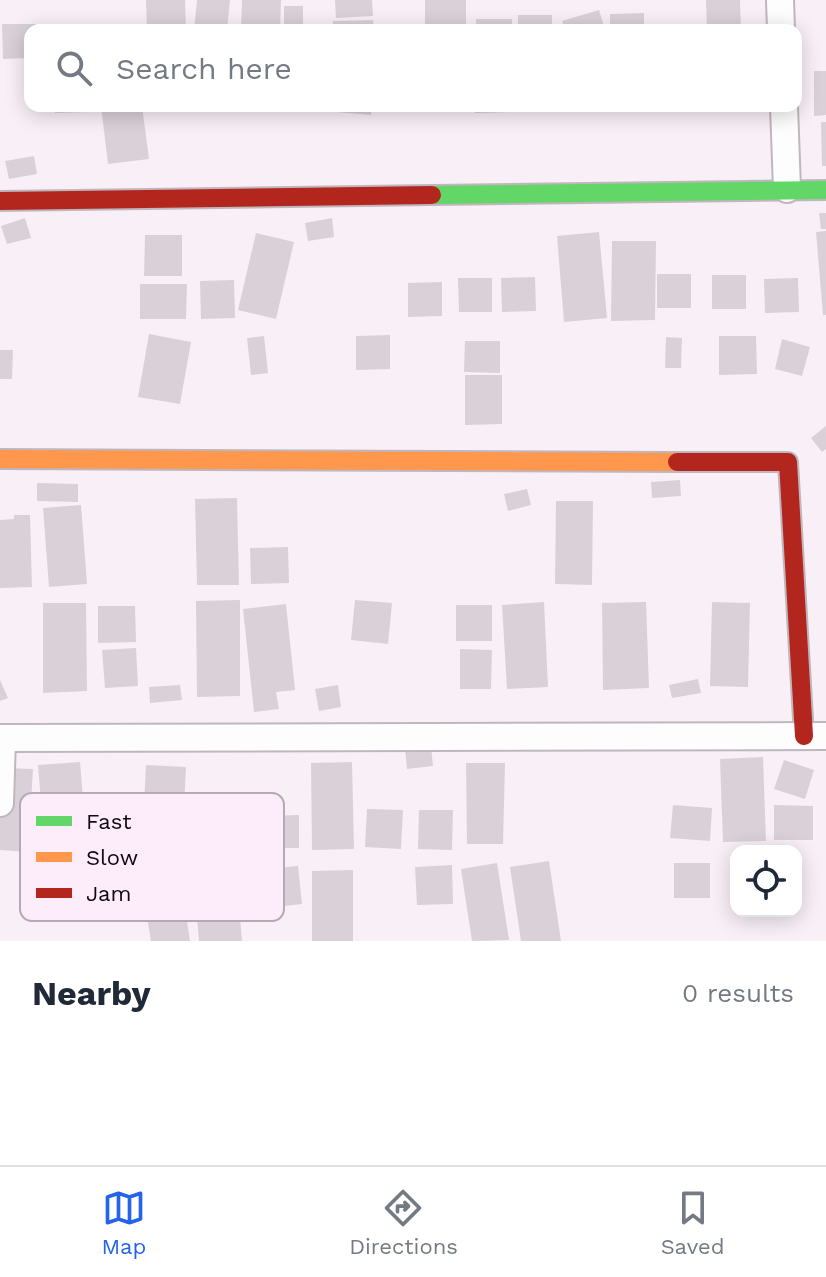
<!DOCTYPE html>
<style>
body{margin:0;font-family:"Work Sans",sans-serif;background:#f6f6f7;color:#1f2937}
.controls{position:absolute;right:24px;bottom:24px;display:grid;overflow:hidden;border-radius:16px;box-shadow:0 4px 20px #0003}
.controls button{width:72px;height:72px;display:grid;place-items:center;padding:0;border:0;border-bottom:2px solid #e0e1e3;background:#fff;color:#1f2937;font:40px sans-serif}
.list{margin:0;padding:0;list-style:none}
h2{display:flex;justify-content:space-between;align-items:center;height:104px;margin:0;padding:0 32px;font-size:34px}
h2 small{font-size:26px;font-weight:400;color:#747a83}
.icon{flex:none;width:44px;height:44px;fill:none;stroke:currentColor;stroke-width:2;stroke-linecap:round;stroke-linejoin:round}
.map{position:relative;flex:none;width:826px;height:941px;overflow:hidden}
.search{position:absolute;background:#fff;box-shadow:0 4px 20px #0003;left:24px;right:24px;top:24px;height:88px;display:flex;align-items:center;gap:20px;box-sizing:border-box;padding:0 28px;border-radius:16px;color:#747a83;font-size:30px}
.sheet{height:224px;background:#fff}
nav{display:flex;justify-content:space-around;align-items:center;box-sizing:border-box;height:112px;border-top:2px solid #e0e1e3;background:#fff;font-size:22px;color:#747a83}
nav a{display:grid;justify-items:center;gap:4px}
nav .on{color:#2563eb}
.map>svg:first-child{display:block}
.building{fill:#dad0d8}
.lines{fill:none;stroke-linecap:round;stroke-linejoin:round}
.street-casing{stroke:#c0b7be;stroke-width:30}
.fast-casing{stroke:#c0b7be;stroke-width:22}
.slow-casing{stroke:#c0b7be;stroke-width:22}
.jam-casing{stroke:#c0b7be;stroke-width:22}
.street{stroke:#fefdfe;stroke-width:26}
.fast{stroke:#63d668;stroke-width:18}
.slow{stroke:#ff974d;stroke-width:18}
.jam{stroke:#b3261e;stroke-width:18}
.key{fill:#fdecfa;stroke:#b6a8b4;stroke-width:2}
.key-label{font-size:22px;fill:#110810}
</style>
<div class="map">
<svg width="826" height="941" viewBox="0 0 826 941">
<rect width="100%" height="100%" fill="#f9f0f7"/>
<g class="building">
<path d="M146,0H185L186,30H147Z"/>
<path d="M197,0H230L227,30H194Z"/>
<path d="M242,0H281L280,30H241Z"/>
<path d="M335,0H372L373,16L336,18Z"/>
<rect x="425" y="0" width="41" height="30"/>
<path d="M706,0H740L741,30H707Z"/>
<rect x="284" y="6" width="19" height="24"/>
<path d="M599,10L605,30H565L562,21Z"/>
<path d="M644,13V30H610V14Z"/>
<rect x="518" y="15" width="34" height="15"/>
<rect x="476" y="19" width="36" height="11"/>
<path d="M373,20L374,30H333V21Z"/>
<path d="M2,24H36V30H30V58L3,59Z"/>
<path d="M814,71H826V115L814,116Z"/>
<path d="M55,106H89V112L55,113Z"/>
<path d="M101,106H142L149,159L108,164Z"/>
<path d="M191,106H225V110L191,111Z"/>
<path d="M337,106H372L371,115L337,112Z"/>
<path d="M475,106H510V112L475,113Z"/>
<path d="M821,122H826V166H822Z"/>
<path d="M34,156L37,174L9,179L5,161Z"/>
<path d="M819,213H826V229H821Z"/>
<path d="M25,218L31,238L7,244L1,226Z"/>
<path d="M332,218L334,237L308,241L305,223Z"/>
<path d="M826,231V315H823L816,232Z"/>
<path d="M599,232L607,318L564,322L557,236Z"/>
<path d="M256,233L294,242L276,319L238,310Z"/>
<path d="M145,235H182V276H144Z"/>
<path d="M612,241H656L655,320L611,321Z"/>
<rect x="657" y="274" width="34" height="34"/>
<rect x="712" y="275" width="34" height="34"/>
<path d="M535,277L536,311L502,312L501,278Z"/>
<path d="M458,278H492V312H459Z"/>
<path d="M798,278L799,312L765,313L764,279Z"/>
<path d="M234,280L235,318L201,319L200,281Z"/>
<path d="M442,282V316L408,317V283Z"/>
<path d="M140,284H187L186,319H140Z"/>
<path d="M149,334L191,342L180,404L138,397Z"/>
<path d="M390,335V369L356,370V336Z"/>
<path d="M264,336L268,373L251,375L247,338Z"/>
<path d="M719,336H756L757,374L719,375Z"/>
<path d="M666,337L682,338L681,368H665Z"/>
<path d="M782,339L810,347L802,376L775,369Z"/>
<path d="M465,341H500V373L464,372Z"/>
<path d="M0,350H13L12,379H0Z"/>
<path d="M465,375H502V424L465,425Z"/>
<path d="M826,426V449L822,452L811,438Z"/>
<path d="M680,480L681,496L652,498L651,482Z"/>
<path d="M37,483L78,484V502L37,501Z"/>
<path d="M527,489L531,505L508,511L504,494Z"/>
<path d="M237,498L239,585H197L195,499Z"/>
<path d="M556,501H593L592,585L555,584Z"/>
<path d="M81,505L87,584L49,587L43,508Z"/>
<path d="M14,515H30L32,587L0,588V520L14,519Z"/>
<path d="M288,547L289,583L251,584L250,548Z"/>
<path d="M240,600V696L197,697L196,601Z"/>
<path d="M355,600L392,603L388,644L351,640Z"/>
<path d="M544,602L548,687L507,689L502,605Z"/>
<path d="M646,602L649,688L603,690L602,603Z"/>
<path d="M712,602L750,603L748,687L710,686Z"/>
<path d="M43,603H86L87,691L43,693Z"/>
<path d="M286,604L295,690L276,692L279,709L254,712L243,609Z"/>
<rect x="456" y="605" width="36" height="36"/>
<path d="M98,606H135L136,642L98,643Z"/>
<path d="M136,648L138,686L105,688L102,650Z"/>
<path d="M460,649L492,650L491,689H460Z"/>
<path d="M698,679L701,693L672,698L669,685Z"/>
<path d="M0,680L8,698L0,701Z"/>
<path d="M180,685L182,700L150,703L149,687Z"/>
<path d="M338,685L341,707L319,711L315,689Z"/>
<path d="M431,746L433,766L407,769L405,748Z"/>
<path d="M763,757L766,841L723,842L720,759Z"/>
<path d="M784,760L814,770L805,799L774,789Z"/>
<path d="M80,762L87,847L45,850L38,765Z"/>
<path d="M352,762L354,849L312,850L311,763Z"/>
<path d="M466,763H505L503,844H467Z"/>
<path d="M146,765L186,767L182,848L142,847Z"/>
<path d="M0,768L33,769L28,852L0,850Z"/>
<path d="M673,805L712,808L710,841L670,838Z"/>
<path d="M774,805L813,806V840H774Z"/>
<path d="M367,809L403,810L401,849L365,847Z"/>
<path d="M419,810H453L452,850L418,849Z"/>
<path d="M299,815V848H268V816Z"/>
<path d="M549,861L561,941H521L510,867Z"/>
<path d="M497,863L509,940L472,941L461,869Z"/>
<rect x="674" y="863" width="36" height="35"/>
<path d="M452,865L453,904L417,905L415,867Z"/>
<path d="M298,866L302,904L267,908L264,869Z"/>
<path d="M179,869L190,941H151L140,875Z"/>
<path d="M236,869L242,941H199L193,873Z"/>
<path d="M353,870V941H312V871Z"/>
</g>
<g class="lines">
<g class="street-casing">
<g id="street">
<path d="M780,0L781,30"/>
<path d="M784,106L787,189"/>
<path d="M0,738L826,736"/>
<path d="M0,803L2,738"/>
</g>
</g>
<g class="fast-casing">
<path id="fast" d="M432,195L826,190"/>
</g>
<g class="slow-casing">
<path id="slow" d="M0,459L677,462"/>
</g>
<g class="jam-casing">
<g id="jam">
<path d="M0,201L432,195"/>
<path d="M677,462H788L804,736"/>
</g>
</g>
<use href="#street" class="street"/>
<use href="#fast" class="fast"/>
<use href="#slow" class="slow"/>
<use href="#jam" class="jam"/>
</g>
<rect x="20" y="793" width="264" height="128" rx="12" class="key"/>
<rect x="36" y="816" width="36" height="10" fill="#63d668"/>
<rect x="36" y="852" width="36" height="10" fill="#ff974d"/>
<rect x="36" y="888" width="36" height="10" fill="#b3261e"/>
<g class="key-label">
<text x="86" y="829">Fast</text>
<text x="86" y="865">Slow</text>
<text x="86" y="901">Jam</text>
</g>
</svg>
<div class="controls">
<button><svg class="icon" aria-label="locate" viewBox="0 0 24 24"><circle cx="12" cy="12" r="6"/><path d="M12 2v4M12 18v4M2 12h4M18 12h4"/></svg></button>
</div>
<div class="search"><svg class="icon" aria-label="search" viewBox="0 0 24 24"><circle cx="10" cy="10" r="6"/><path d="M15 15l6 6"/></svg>Search here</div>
</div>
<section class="sheet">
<h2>Nearby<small>0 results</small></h2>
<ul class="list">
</ul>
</section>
<nav>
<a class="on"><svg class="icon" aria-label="map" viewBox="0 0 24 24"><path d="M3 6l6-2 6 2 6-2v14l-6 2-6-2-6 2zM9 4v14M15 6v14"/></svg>Map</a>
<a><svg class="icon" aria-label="directions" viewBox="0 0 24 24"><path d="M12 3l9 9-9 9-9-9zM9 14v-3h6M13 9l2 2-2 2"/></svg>Directions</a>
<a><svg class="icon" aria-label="saved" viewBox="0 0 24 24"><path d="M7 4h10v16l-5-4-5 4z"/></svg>Saved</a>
</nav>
